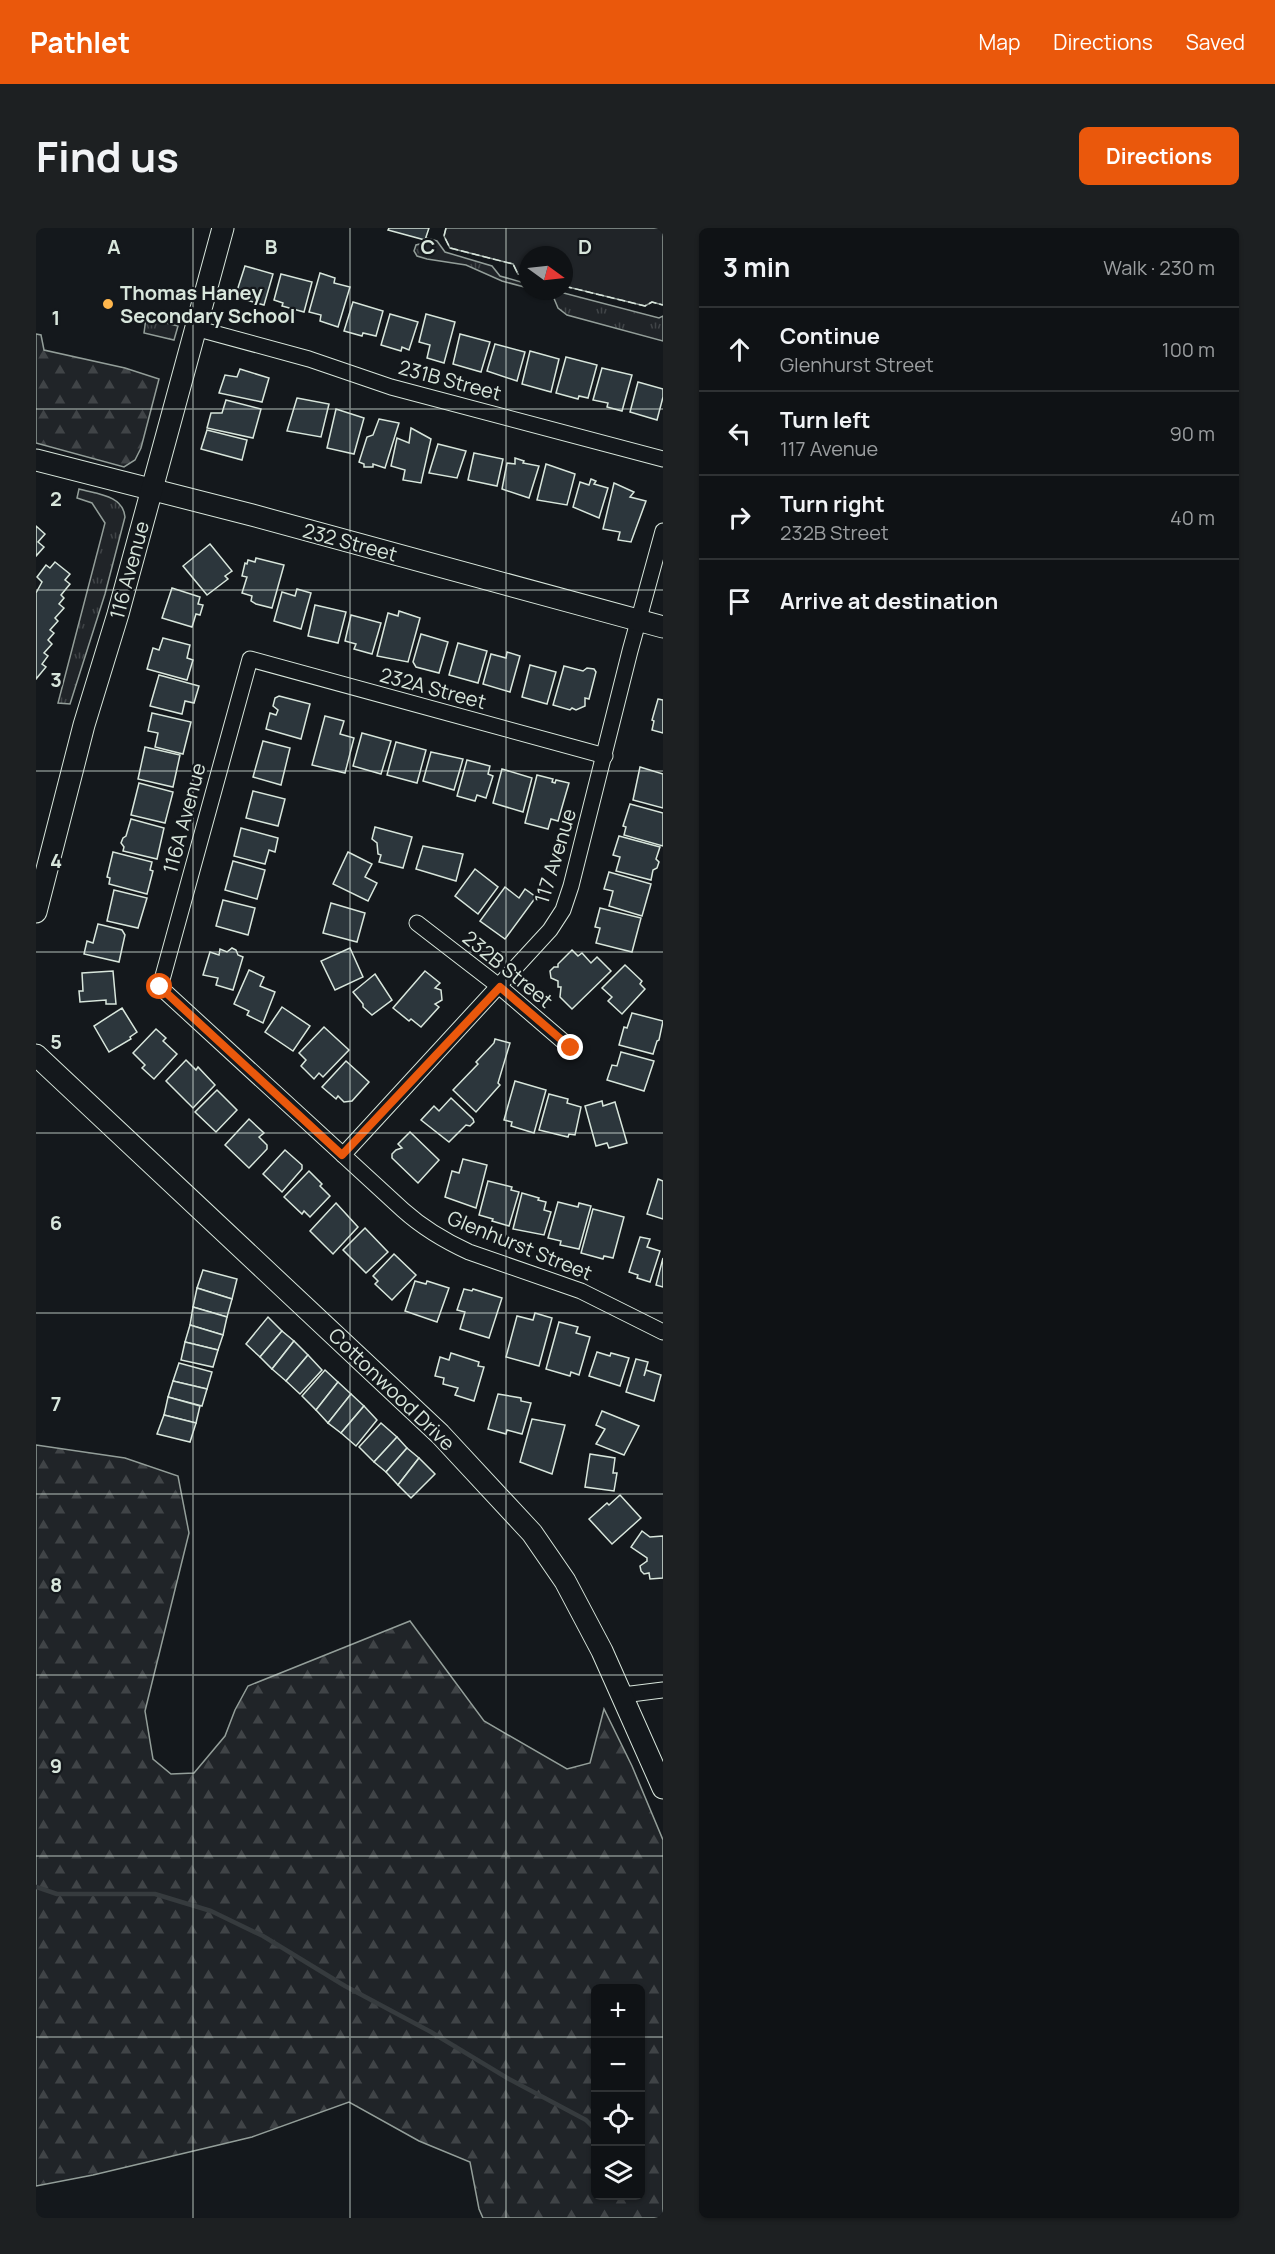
<!DOCTYPE html>
<meta charset="utf-8">
<style>
body{margin:0;font-family:Manrope,sans-serif;background:#1d2022;color:#f1f3f6}
.controls{position:absolute;right:18px;bottom:18px;display:grid;overflow:hidden;border-radius:9px;box-shadow:0 2px 4px #0004}
.controls button{width:54px;height:54px;display:grid;place-items:center;padding:0;border:0;border-bottom:2px solid #2f3234;background:#0f1215;color:#f1f3f6;font:30px sans-serif}
.compass{position:absolute;left:483px;top:18px;width:54px;height:54px;border-radius:50%;background:#0f1215;box-shadow:0 2px 4px #0004;rotate:105deg}
.stop{position:absolute;width:18px;height:18px;margin:-14px;border:4px solid #ea580c;border-radius:50%;background:#fff}
.stop.end{background:#ea580c;border-color:#fff;box-shadow:0 2px 6px #0008}
.list{margin:0;padding:0;list-style:none}
h2{display:flex;justify-content:space-between;align-items:center;height:78px;margin:0;padding:0 24px;font-size:26px}
h2 small{font-size:20px;font-weight:400;color:#9b9ea0}
.list li{display:grid;grid-template-columns:39px 1fr auto;gap:18px;align-items:center;box-sizing:border-box;height:84px;padding:0 24px;border-top:2px solid #2f3234}
.list b{display:block;font-size:22px;white-space:nowrap}
.list p{margin:0;font-size:20px;white-space:nowrap;color:#9b9ea0}
.list em{font-size:20px;font-style:normal;color:#9b9ea0}
.icon{flex:none;width:33px;height:33px;fill:none;stroke:currentColor;stroke-width:2;stroke-linecap:round;stroke-linejoin:round}
.map{position:relative;flex:none;width:627px;height:1990px;overflow:hidden;border-radius:9px}
header{display:flex;align-items:center;gap:36px;box-sizing:border-box;height:84px;padding:0 30px;background:#ea580c;color:#fff}
header strong{font-size:28px}
nav{display:flex;gap:33px;margin-inline-start:auto;font-size:21px}
.intro{display:flex;align-items:center;justify-content:space-between;box-sizing:border-box;height:144px;padding:0 36px}
h1{margin:0;font-size:42px}
.button{padding:15px 27px;border-radius:9px;background:#ea580c;color:#fff;font-size:21px;font-weight:700}
main{display:flex;gap:36px;padding:0 36px}
aside{flex:1;background:#0f1215;border-radius:9px;box-shadow:0 2px 4px #0004}
.map>svg:first-child{display:block}
.grass{fill:url(#grass-tufts);stroke:#939e99;stroke-width:1.5}
.forest{fill:url(#forest-firs);stroke:#939e99;stroke-width:1.5;fill-rule:evenodd}
.park{fill:#202428;stroke:#939e99;stroke-width:1.5}
.lines{fill:none;stroke-linecap:round;stroke-linejoin:round}
.stream{stroke:#363b3e;stroke-width:4.5}
.building{fill:#2c363c;stroke:#d8e6dc;stroke-width:1.5}
.street-casing{stroke:#d8e6dc;stroke-width:17}
.secondary-casing{stroke:#d8e6dc;stroke-width:23}
.street{stroke:#14181c;stroke-width:15}
.secondary{stroke:#14181c;stroke-width:21}
.fence{stroke:#d8e6dc;stroke-width:1.5;stroke-dasharray:8 3;stroke-linecap:butt}
.route{stroke:#ea580c;stroke-width:8}
.grid{fill:none;stroke:#d8e6dc;stroke-width:1.5;stroke-opacity:0.55}
.poi-dot{fill:#ffb74d;stroke:#14181c;stroke-width:2}
.labels{text-anchor:middle;dominant-baseline:central;stroke-width:4.5;stroke-linejoin:round;paint-order:stroke}
.poi-label{font-size:20px;font-weight:bold;fill:#d8e6dc;stroke:#14181c;text-anchor:start}
.street-label{font-size:20px;fill:#d8e6dc;stroke:#14181c}
.grid-label{font-size:20px;text-anchor:middle;font-weight:bold;fill:#d8e6dc;stroke:#14181c;stroke-width:4.5;stroke-linejoin:round;paint-order:stroke}
</style>
<header>
<strong>Pathlet</strong>
<nav><a>Map</a><a>Directions</a><a>Saved</a></nav>
</header>
<div class="intro"><h1>Find us</h1><a class="button">Directions</a></div>
<main>
<div class="map">
<svg width="627" height="1990" viewBox="0 0 627 1990">
<defs>
<pattern id="grass-tufts" width="24" height="20" patternUnits="userSpaceOnUse" patternTransform="scale(1.5)"><rect width="24" height="20" fill="#202428"/><path d="M3 7l-1-3M5 7V3M7 7l1-3M15 17l-1-3M17 17v-4M19 17l1-3" fill="none" stroke="#404447"/></pattern>
<pattern id="forest-firs" width="22" height="20" patternUnits="userSpaceOnUse" patternTransform="scale(1.5)"><rect width="22" height="20" fill="#202428"/><path d="M5 1l3.5 6h-7zM16 11l3.5 6h-7z" fill="#404447"/></pattern>
</defs>
<rect width="100%" height="100%" fill="#14181c"/>
<g class="grass">
<path d="M390,10L401,13L409,24L456,38L464,48L492,56V60L466,53L430,37L391,31L381,28L378,23L380,17L388,15Z"/>
<path d="M507,63H520L623,90L627,88V113L531,87L522,80L517,68Z"/>
<path d="M110,90L142,98L138,112L108,105Z"/>
<path d="M43,261C61,266 87,267 89,289L69,366L34,476L22,475L69,295L56,275L41,270Z"/>
</g>
<g class="forest">
<path d="M0,106L5,107L8,122L89,140L123,151L105,220L99,232L88,239L0,215Z"/>
<path d="M0,1217L89,1230L142,1248L153,1305L109,1483L117,1531L135,1546L158,1545L189,1508L199,1482L212,1458L374,1393L448,1493L531,1541L554,1535L568,1481L596,1538L627,1612V1990H447L443,1981L434,1934L383,1913L313,1874L216,1909L57,1947L0,1958ZM560,1760H604V1968H560Z"/>
</g>
<path class="park" d="M410,0H627V77L616,74L609,78L528,58V27H492V48L482,46L477,36L414,20L408,8Z"/>
<g class="lines">
<path class="stream" d="M0,1659L21,1666H119L175,1683L227,1708L309,1758L395,1804L473,1851L550,1892L560,1902"/>
</g>
<g class="building">
<path d="M353,0H393L389,12L352,2Z"/>
<path d="M209,38L237,46L228,77L199,69Z"/>
<path d="M284,45L299,50L298,55L314,59L302,99L284,93L285,87L273,84Z"/>
<path d="M245,46L276,54L268,84L246,78L247,75L238,72Z"/>
<path d="M317,74L347,83L340,108L327,105L326,108L308,103Z"/>
<path d="M354,86L382,94L373,122L366,119L365,123L345,117Z"/>
<path d="M390,86L419,94L408,135L391,130L394,117L383,114Z"/>
<path d="M424,106L454,114L445,144L417,136Z"/>
<path d="M459,116L489,124L481,153L451,143Z"/>
<path d="M494,123L523,131L515,164L486,156Z"/>
<path d="M530,129L561,137L552,170L543,168L542,171L520,165Z"/>
<path d="M566,140L596,147L586,183L571,179L572,175L557,172Z"/>
<path d="M204,141L233,150L226,174L183,165L189,147L201,149Z"/>
<path d="M602,154L627,161V169L621,192L594,184Z"/>
<path d="M261,170L293,176L285,209L251,203Z"/>
<path d="M190,172L225,181L217,210L171,200L175,185H186Z"/>
<path d="M300,181L328,190L318,226L291,220Z"/>
<path d="M343,191L363,195L349,240L337,236V239H328V236L323,234L331,209L337,207Z"/>
<path d="M375,200L395,211L385,255L367,252L369,242L355,238L361,210L373,215Z"/>
<path d="M171,202L211,212L206,232L165,221Z"/>
<path d="M402,216L430,223L421,250L393,245Z"/>
<path d="M438,225L467,231L461,258L432,252Z"/>
<path d="M479,230L488,233L487,235L503,238L493,270L466,261L471,235L479,236Z"/>
<path d="M510,236L539,246L531,277L501,272Z"/>
<path d="M555,251L560,253L558,256L572,260L563,290L537,279L544,254L553,257Z"/>
<path d="M578,255L598,264L594,269L610,273L595,314L582,312L584,304L567,301Z"/>
<path d="M0,298L9,306L2,314L8,319L0,328Z"/>
<path d="M174,316L196,343L189,348L192,351L171,367L147,338Z"/>
<path d="M220,330L248,337L236,380L220,376L215,373L216,368L206,365L211,349L206,348L209,335L211,336L212,332L219,334Z"/>
<path d="M19,334L34,346L29,352L34,356L25,367L28,370L23,376L28,380L19,390L22,393L14,402L18,405L12,412L16,416L8,425L12,428L6,436L10,439L0,451V365L6,354L1,349L10,337L14,340Z"/>
<path d="M136,360L164,369L162,376L167,377L164,387L160,386L156,399L126,390Z"/>
<path d="M261,361L275,365L265,401L238,393L246,364L259,368Z"/>
<path d="M279,377L310,384L302,415L272,408Z"/>
<path d="M363,383L384,390L372,434L341,428L352,385L362,388Z"/>
<path d="M315,387L345,395L336,426L318,421L320,416L309,413Z"/>
<path d="M385,406L412,414L403,445L380,439L377,434Z"/>
<path d="M127,410L154,417L151,430L157,432L151,452L111,441L117,420L123,422Z"/>
<path d="M422,415L451,423L442,455L413,447Z"/>
<path d="M471,424L484,428L474,464L447,456L455,426L470,430Z"/>
<path d="M494,437L520,444L511,476L486,469Z"/>
<path d="M528,438L547,443L551,440L558,441L560,444L553,471L549,470V478L540,482L536,480L534,482L517,477Z"/>
<path d="M123,447L163,458L158,475L149,473L146,486L114,478Z"/>
<path d="M243,468L274,476L265,511L230,501L234,485L240,487L242,482L237,478L239,470Z"/>
<path d="M622,471L627,472V505L616,502L618,493L616,492Z"/>
<path d="M116,485L155,494L147,526L119,519L122,505L112,503Z"/>
<path d="M289,488L308,493L304,506L318,510L309,545L276,537Z"/>
<path d="M326,505L355,513L345,546L317,538Z"/>
<path d="M227,513L254,520L245,557L217,549Z"/>
<path d="M360,514L390,522L381,555L351,547Z"/>
<path d="M109,519L144,527L137,559L102,551Z"/>
<path d="M395,524L427,531L418,562L387,553Z"/>
<path d="M431,532L454,538L452,546L457,548L450,570L441,567L439,573L421,568Z"/>
<path d="M604,539L627,546V580L597,572Z"/>
<path d="M466,541L496,550L487,584L457,575Z"/>
<path d="M501,547L517,551L516,554L519,555L520,552L533,555L522,593L515,591L512,601L489,595Z"/>
<path d="M103,555L137,564L129,595L95,587Z"/>
<path d="M217,563L249,571L242,598L210,590Z"/>
<path d="M594,576L627,585V618L588,607L590,599L587,598Z"/>
<path d="M95,591L128,600L121,631L87,623L88,619L85,615L87,610L90,608Z"/>
<path d="M339,599L376,609L367,640L343,634L345,627L342,626L341,615L336,611Z"/>
<path d="M205,600L242,610L239,624L233,622L229,636L198,628Z"/>
<path d="M583,608L624,619L620,631L623,634L621,640L617,642L615,652L580,643L584,629L577,627Z"/>
<path d="M387,618L427,626L420,653L380,641Z"/>
<path d="M77,624L116,634L114,642L117,643L111,666L73,656L74,650L71,649Z"/>
<path d="M312,624L336,636L329,649L341,655L332,673L297,656Z"/>
<path d="M197,633L229,642L221,671L189,662Z"/>
<path d="M439,641L462,659L442,686L419,668Z"/>
<path d="M573,644L615,656L606,688L573,678L577,663L568,661Z"/>
<path d="M469,659L483,670L489,661L500,669L469,711L444,693Z"/>
<path d="M78,662L111,670L102,700L71,693Z"/>
<path d="M187,672L219,680L212,707L180,698Z"/>
<path d="M295,675L329,685L321,714L287,705Z"/>
<path d="M564,680L605,690L596,724L560,715L564,700L559,699Z"/>
<path d="M62,696L86,702L89,707L83,734L48,726L51,713L57,715Z"/>
<path d="M196,720L200,722L202,727L207,729L197,762L180,757L182,750L167,747L174,724L183,727L184,721L191,724Z"/>
<path d="M314,720L327,749L299,762L285,733Z"/>
<path d="M536,722L542,728L546,725L555,735L561,729L575,743L536,781L524,769L525,759H522V753L515,750L514,743L518,739H522V736Z"/>
<path d="M589,737L606,753L604,756L609,761L586,786L572,773L576,769L566,760Z"/>
<path d="M213,742L228,749L224,758L239,764L227,795L211,787L213,783L198,776Z"/>
<path d="M77,743L80,776H70V772L44,774L43,763H47L46,745Z"/>
<path d="M389,743L404,755L399,760L405,762L406,772L399,776L403,779L385,799L375,791L373,793L357,780Z"/>
<path d="M339,746L356,772L336,787L327,779V776L317,764Z"/>
<path d="M246,779L274,798L257,823L229,804Z"/>
<path d="M86,780L101,804L94,809L95,811L73,824L58,798Z"/>
<path d="M596,785L627,793L623,812L621,813L617,826L583,817L588,799L591,800Z"/>
<path d="M288,799L313,822L287,849L283,845L278,851L265,838L270,832L263,825Z"/>
<path d="M120,801L130,810L127,813L141,826L118,851L106,840L109,837L97,825Z"/>
<path d="M459,811L474,815L462,855L464,857L440,884L417,862L442,836L440,834L458,815Z"/>
<path d="M585,824L618,833L608,863L571,852L576,837L581,838Z"/>
<path d="M150,832L160,842L162,839L179,857L157,880L130,853Z"/>
<path d="M310,833L333,854L316,873L308,874L302,868L300,871L286,859Z"/>
<path d="M479,853L510,862L498,905L475,898L476,894L468,892Z"/>
<path d="M181,862L201,882L180,904L159,884Z"/>
<path d="M513,866L532,871L531,875L545,879L539,907L533,906L532,909L503,902Z"/>
<path d="M415,870L437,891L438,894L434,898L430,897L413,914L385,892L398,878L403,883Z"/>
<path d="M566,873L567,878L579,874L591,915L573,920L571,915L560,918L549,878Z"/>
<path d="M213,891L228,905L223,909L231,917V921L213,940L189,917Z"/>
<path d="M374,904L403,932L382,955L356,930V926L360,922L366,920L362,916Z"/>
<path d="M249,922L266,937V941L246,964L227,946Z"/>
<path d="M427,931L451,937L440,980L409,969L416,943L423,945Z"/>
<path d="M273,943L286,956L284,958L294,968L274,989L268,983L266,986L248,969Z"/>
<path d="M622,951L627,953V991L611,986Z"/>
<path d="M452,953L476,959L475,962L483,964L473,998L456,993L457,991L443,987Z"/>
<path d="M486,965L503,970L502,972L510,974L508,982L515,984L508,1007L477,1001Z"/>
<path d="M522,974L542,979L543,975L555,978L543,1021L524,1017L525,1013L512,1010Z"/>
<path d="M300,975L322,999L297,1026L274,1003Z"/>
<path d="M557,981L588,989L577,1030L568,1028L567,1031L545,1025Z"/>
<path d="M329,1000L352,1024L330,1045L307,1022Z"/>
<path d="M604,1009L614,1011L611,1019L624,1023L614,1054L601,1050L602,1047L593,1044Z"/>
<path d="M358,1026L380,1047L356,1072L339,1056L342,1053L337,1048Z"/>
<path d="M627,1030V1059L620,1057Z"/>
<path d="M167,1042L201,1051L196,1071L161,1060Z"/>
<path d="M379,1053L390,1056L391,1053L413,1060L401,1094L369,1083Z"/>
<path d="M161,1060L196,1071L191,1089L157,1079Z"/>
<path d="M428,1061L436,1063L437,1061L466,1070L453,1110L424,1101L429,1084L421,1082Z"/>
<path d="M157,1079L191,1089L187,1107L154,1097Z"/>
<path d="M499,1085L516,1090L503,1138L470,1129L481,1088L497,1092Z"/>
<path d="M232,1089L246,1103L224,1129L210,1116Z"/>
<path d="M523,1094L542,1099L540,1105L554,1109L543,1147L535,1144L534,1148L510,1141Z"/>
<path d="M154,1097L187,1107L182,1122L149,1114Z"/>
<path d="M246,1103L258,1113L236,1141L224,1129Z"/>
<path d="M258,1113L272,1127L250,1153L236,1141Z"/>
<path d="M149,1114L182,1122L177,1139L145,1132Z"/>
<path d="M561,1124L574,1128L575,1125L593,1130L584,1158L553,1148Z"/>
<path d="M415,1125L443,1134L442,1138L448,1139L438,1173L419,1167L422,1160L407,1156L408,1150L399,1148L404,1129L413,1132Z"/>
<path d="M272,1127L286,1142L264,1166L250,1153Z"/>
<path d="M600,1131L612,1134L608,1148L610,1142L625,1147L618,1173L590,1164Z"/>
<path d="M143,1135L176,1144L171,1161L137,1153Z"/>
<path d="M289,1142L302,1154L280,1182L266,1168Z"/>
<path d="M137,1153L171,1161L166,1178L132,1169Z"/>
<path d="M302,1154L315,1166L292,1195L280,1182Z"/>
<path d="M315,1166L328,1178L305,1205L292,1195Z"/>
<path d="M462,1166L485,1170V1173L495,1175L486,1206L471,1202L470,1206L452,1201Z"/>
<path d="M132,1169L164,1178L160,1195L128,1187Z"/>
<path d="M328,1178L341,1192L320,1218L305,1205Z"/>
<path d="M566,1183L603,1198L588,1227L560,1216L569,1201L560,1197Z"/>
<path d="M128,1187L160,1195L154,1214L121,1206Z"/>
<path d="M496,1191L529,1197L516,1246L484,1234Z"/>
<path d="M345,1195L361,1209L338,1234L323,1219Z"/>
<path d="M361,1209L371,1220L350,1244L338,1234Z"/>
<path d="M371,1220L383,1230L362,1257L350,1244Z"/>
<path d="M554,1226L579,1230L577,1245H581L578,1263L549,1259Z"/>
<path d="M383,1230L399,1246L375,1270L362,1257Z"/>
<path d="M584,1267L605,1290L576,1316L553,1291L571,1275L573,1277Z"/>
<path d="M606,1303L614,1309L627,1308V1350L614,1351L613,1345L608,1346L605,1343L604,1338L611,1333V1330L595,1319Z"/>
</g>
<g class="lines">
<g class="street-casing">
<g id="street">
<path d="M159,100L273,131L355,159L627,231"/>
<path d="M569,528L214,431L124,759L367,982C387,1000 409,1013 433,1024L545,1063L627,1104"/>
<path d="M381,695L464,759L535,820"/>
<path d="M307,927L514,702L527,682L535,658L594,423L627,303"/>
<path d="M587,1467L627,1462"/>
</g>
</g>
<g class="secondary-casing">
<g id="secondary">
<path d="M0,232L216,287L627,399"/>
<path d="M0,684L48,497L82,386L187,0"/>
<path d="M0,827L404,1206L496,1305L529,1353L566,1423L627,1560"/>
</g>
</g>
<use href="#street" class="street"/>
<use href="#secondary" class="secondary"/>
<g class="fence">
<path d="M410,0L408,8L414,20L477,36L482,46L492,48"/>
<path d="M528,58L609,78L616,74L627,77"/>
</g>
</g>
<g class="lines">
<path class="route" d="M124,759L306,927L464,759L535,820"/>
</g>
<path class="grid" d="M157,0V1990M314,0V1990M470,0V1990M0,181H627M0,362H627M0,543H627M0,724H627M0,905H627M0,1085H627M0,1266H627M0,1447H627M0,1628H627M0,1809H560M604,1809H627"/>
<circle class="poi-dot" cx="72" cy="76" r="6"/>
<g class="labels">
<g class="poi-label">
<text x="84" y="64">Thomas Haney<tspan x="84" dy="23">Secondary School</tspan></text>
</g>
<g class="street-label">
<text transform="translate(414 152) rotate(15)">231B Street</text>
<text transform="translate(314 314) rotate(15)">232 Street</text>
<text transform="translate(93 342) rotate(-75)">116 Avenue</text>
<text transform="translate(397 460) rotate(15)">232A Street</text>
<text transform="translate(148 590) rotate(-75)">116A Avenue</text>
<text transform="translate(519 628) rotate(-73)">117 Avenue</text>
<text transform="translate(472 741) rotate(39)">232B Street</text>
<text transform="translate(484 1017) rotate(22)">Glenhurst Street</text>
<text transform="translate(356 1161) rotate(44)">Cottonwood Drive</text>
</g>
</g>
<g class="grid-label">
<text x="78" y="26">A</text>
<text x="235" y="26">B</text>
<text x="392" y="26">C</text>
<text x="549" y="26">D</text>
<text x="20" y="97">1</text>
<text x="20" y="278">2</text>
<text x="20" y="459">3</text>
<text x="20" y="640">4</text>
<text x="20" y="821">5</text>
<text x="20" y="1002">6</text>
<text x="20" y="1183">7</text>
<text x="20" y="1364">8</text>
<text x="20" y="1545">9</text>
</g>
</svg>
<div class="controls">
<button>+</button>
<button>−</button>
<button><svg class="icon" aria-label="locate" viewBox="0 0 24 24"><circle cx="12" cy="12" r="6"/><path d="M12 2v4M12 18v4M2 12h4M18 12h4"/></svg></button>
<button><svg class="icon" aria-label="layers" viewBox="0 0 24 24"><path d="M12 4l9 5-9 5-9-5zM3 14l9 5 9-5"/></svg></button>
</div>
<svg class="compass" viewBox="-18 -18 36 36"><path d="M0-13l5 13h-10z" fill="#e53935"/><path d="M0 13l5-13h-10z" fill="#9b9ea0"/></svg>
<div class="stop" style="left:124px;top:759px"></div>
<div class="stop end" style="left:535px;top:820px"></div>
</div>
<aside>
<h2>3 min<small>Walk · 230 m</small></h2>
<ul class="list">
<li><svg class="icon" aria-label="ahead" viewBox="0 0 24 24"><path d="M12 20V5M6 11l6-6 6 6"/></svg><div><b>Continue</b><p>Glenhurst Street</p></div><em>100 m</em></li>
<li><svg class="icon" aria-label="left" viewBox="0 0 24 24"><path d="M17 20v-9H6M10 6l-5 5 5 5"/></svg><div><b>Turn left</b><p>117 Avenue</p></div><em>90 m</em></li>
<li><svg class="icon" aria-label="right" viewBox="0 0 24 24"><path d="M7 20v-9h11M14 6l5 5-5 5"/></svg><div><b>Turn right</b><p>232B Street</p></div><em>40 m</em></li>
<li><svg class="icon" aria-label="arrive" viewBox="0 0 24 24"><path d="M6 21V4h12l-3 4 3 4H6"/></svg><div><b>Arrive at destination</b></div></li>
</ul>
</aside>
</main>
